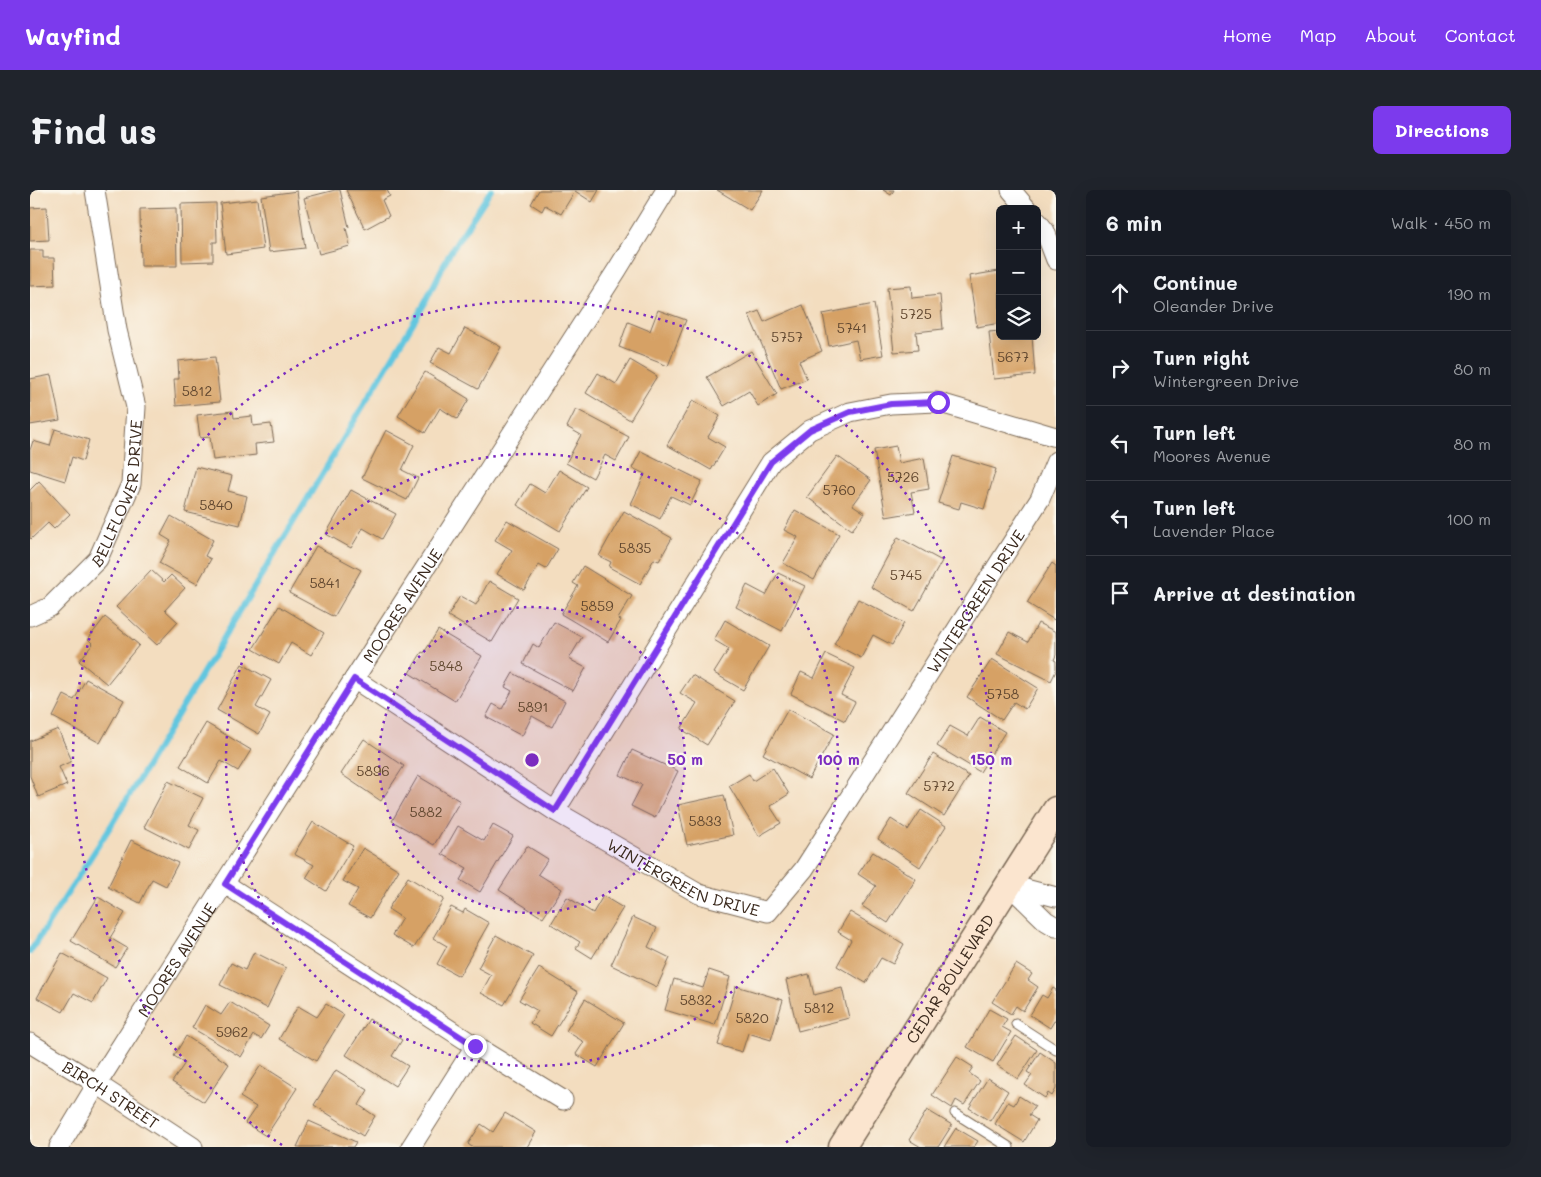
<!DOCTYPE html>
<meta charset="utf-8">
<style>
body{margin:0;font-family:Mali,sans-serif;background:#20242c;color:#f1f3f6}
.controls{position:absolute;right:15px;top:15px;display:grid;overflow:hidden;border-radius:8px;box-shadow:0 5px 20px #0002}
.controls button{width:45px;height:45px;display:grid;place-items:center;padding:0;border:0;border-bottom:1px solid #363941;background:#171b24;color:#f1f3f6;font:25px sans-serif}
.stop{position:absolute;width:15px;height:15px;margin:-11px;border:4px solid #7c3aed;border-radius:50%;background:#fff}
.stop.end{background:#7c3aed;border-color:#fff;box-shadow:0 1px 5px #0008}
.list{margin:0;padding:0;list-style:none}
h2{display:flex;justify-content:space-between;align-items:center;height:65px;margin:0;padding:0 20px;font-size:21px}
h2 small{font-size:16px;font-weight:400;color:#9ea1a6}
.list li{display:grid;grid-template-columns:32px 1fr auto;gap:15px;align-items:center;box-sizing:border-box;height:75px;padding:0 20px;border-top:1px solid #363941}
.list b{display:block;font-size:19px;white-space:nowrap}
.list p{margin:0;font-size:16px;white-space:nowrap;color:#9ea1a6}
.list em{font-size:16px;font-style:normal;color:#9ea1a6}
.icon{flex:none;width:28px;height:28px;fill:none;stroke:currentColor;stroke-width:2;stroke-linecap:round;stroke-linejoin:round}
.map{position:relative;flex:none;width:1026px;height:957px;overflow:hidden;border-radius:8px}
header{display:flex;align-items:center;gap:30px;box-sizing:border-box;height:70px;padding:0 25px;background:#7c3aed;color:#fff}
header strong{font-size:24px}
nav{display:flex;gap:28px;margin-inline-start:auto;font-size:18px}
.intro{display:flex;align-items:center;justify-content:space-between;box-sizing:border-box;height:120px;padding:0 30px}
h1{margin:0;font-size:35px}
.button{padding:12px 22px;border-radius:8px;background:#7c3aed;color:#fff;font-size:18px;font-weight:700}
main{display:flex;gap:30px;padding:0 30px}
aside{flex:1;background:#171b24;border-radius:8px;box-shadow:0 5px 20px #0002}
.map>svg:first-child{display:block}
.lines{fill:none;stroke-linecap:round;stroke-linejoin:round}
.stream{stroke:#62c6df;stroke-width:6}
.building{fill:#d6a165}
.service-casing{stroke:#7b6956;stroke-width:11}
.minor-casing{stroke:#7b6956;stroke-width:21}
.secondary-casing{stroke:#7b6956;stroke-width:29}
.service{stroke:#fff;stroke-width:9}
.minor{stroke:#fff;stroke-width:19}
.secondary{stroke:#fbe5cf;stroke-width:26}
.route{stroke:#7c3aed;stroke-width:6}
.ring{fill:none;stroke:#7b2cbf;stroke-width:2.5;stroke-dasharray:2.5 5}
.labels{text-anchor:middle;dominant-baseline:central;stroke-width:4.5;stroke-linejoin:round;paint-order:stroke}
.number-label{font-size:14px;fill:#624830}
.street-label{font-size:16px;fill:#3b2a1e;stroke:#fbf7ec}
.centre{fill:#7b2cbf;stroke:#fbf7ec;stroke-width:2.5}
.ring-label{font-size:15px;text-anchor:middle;font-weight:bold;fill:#7b2cbf;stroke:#fbf7ec;stroke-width:4.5;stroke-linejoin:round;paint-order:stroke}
</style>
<header>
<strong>Wayfind</strong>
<nav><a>Home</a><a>Map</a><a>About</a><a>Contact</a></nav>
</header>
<div class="intro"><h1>Find us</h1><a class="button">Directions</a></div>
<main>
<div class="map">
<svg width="1026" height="957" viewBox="0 0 1026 957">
<rect width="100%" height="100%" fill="#fbf7ec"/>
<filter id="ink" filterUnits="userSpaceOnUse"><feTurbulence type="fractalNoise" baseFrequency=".02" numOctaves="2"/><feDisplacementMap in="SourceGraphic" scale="10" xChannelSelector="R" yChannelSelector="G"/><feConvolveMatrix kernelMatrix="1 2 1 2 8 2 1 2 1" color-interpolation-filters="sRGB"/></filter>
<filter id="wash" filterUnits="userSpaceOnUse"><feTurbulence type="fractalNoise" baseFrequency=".0096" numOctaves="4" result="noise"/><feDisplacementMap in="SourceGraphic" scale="20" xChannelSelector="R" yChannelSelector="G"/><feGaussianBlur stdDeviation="1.12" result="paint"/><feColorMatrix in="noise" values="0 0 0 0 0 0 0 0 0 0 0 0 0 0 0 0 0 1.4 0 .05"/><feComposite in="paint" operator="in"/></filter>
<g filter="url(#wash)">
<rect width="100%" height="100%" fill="#f3ddbf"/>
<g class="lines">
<path class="stream" d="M0,762L82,634L395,113L418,66L461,0"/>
</g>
<g id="blocks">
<g class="building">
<path d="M305,0H310L319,37L316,38L320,56L289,64L274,8Z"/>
<path d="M316,0H357L360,6L352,10L359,26L335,39Z"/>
<path d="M509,0H569L562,12L545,1L531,24L515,15L512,21L501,14Z"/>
<path d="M687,0H733L720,20Z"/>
<path d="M853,0H864L861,5Z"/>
<path d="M267,1L275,58L239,62L231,6Z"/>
<path d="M227,9L233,59L196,64L190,13Z"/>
<path d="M186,13L187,52H183V71L152,72L151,14Z"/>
<path d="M17,17L19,50L0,51V18Z"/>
<path d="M146,18L147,76H111L110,19Z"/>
<path d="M0,60H13V68H24L25,95L0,96Z"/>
<path d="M969,81L970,133L947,137L939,86Z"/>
<path d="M881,96L882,108L910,105L913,139L886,142L888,160L864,162L857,98Z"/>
<path d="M844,114L853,165L830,169L826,150L799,156L793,124Z"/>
<path d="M773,115L792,161L769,171L777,189L751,199L719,125L729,121L734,132Z"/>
<path d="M628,120L656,130L638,176L589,157L598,132L620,141Z"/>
<path d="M435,138L471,157L448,199L400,173L409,157L421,163Z"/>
<path d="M970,141V146H1002L1005,185L964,189L959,142Z"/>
<path d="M721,161L747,204L728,216L719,201L694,216L677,187Z"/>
<path d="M185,167L190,212L146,216L144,189H149L148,171Z"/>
<path d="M600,170L627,186L600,230L556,203L568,183L586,194Z"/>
<path d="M395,182L439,209L427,229L410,218L395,243L368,226Z"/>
<path d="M21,185L30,230L0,235V189Z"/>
<path d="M663,210L690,226L678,247L695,257L681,280L637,255Z"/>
<path d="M546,219L599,247L586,271L575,265L563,288L536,273L551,245L537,237Z"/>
<path d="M203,221L204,228L222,226L223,236L241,234L244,252L225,254L226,265L183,270L180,247L170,248L167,225Z"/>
<path d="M25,239L59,250L53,271L42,267L35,291L0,280V260L3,251L20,256Z"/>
<path d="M356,240L384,255L372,280L388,288L377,310L332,288Z"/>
<path d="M866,256L869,273L894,268L899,299L881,302L885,322L856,327L844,260Z"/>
<path d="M611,261L672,291L660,315L641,306L630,329L601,314L615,284L602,278Z"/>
<path d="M807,266L841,290L823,315L835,323L822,340L777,307Z"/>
<path d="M923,266L966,279L954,319L931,312L929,319L908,313Z"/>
<path d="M166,277L202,286L198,301L217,306L210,335L155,322Z"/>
<path d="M529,280L557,297L530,341L487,315L500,294L515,303Z"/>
<path d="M9,291L40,324L24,339L18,333L1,349L0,348V300Z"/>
<path d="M321,300L366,324L352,349L333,338L321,358L296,344Z"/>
<path d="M765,320L809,344L784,390L753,373L768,347L754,340Z"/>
<path d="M594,321L642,348L629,371L624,369L610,394L579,377L581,372L569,366Z"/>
<path d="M141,326L183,350L175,366L181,369L167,394L129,373L141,351L131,345Z"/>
<path d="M477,330L528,359L516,379L509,375L494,400L467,384L482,360L465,350Z"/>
<path d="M868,347L912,371L884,421L841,397Z"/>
<path d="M286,356L331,380L304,427L259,403Z"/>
<path d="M1022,373L1026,376V431L997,413Z"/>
<path d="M553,376L602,406L588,429L591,430L578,452L531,424L548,396L543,393Z"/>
<path d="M121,380L134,392L141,385L155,398L135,420L148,432L127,455L86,417Z"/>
<path d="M748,383L775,396L752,441L706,417L717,395L736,405Z"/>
<path d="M459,391L488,408L462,452L418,426L430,406L446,415Z"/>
<path d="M828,409L874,433L862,455L843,445L831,468L804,454Z"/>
<path d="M249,416L294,443L281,465L261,453L249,474L223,459Z"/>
<path d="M75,427L109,455L77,494L49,471L63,454L58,449Z"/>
<path d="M695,430L739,456L713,500L684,483L699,459L684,450Z"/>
<path d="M524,432L552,447L539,469L556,478L543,501L493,474L503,454L509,458Z"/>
<path d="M1008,433L1026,442V465L1024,470L1026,471V481L1021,491L967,464L979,442L998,452Z"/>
<path d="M408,440L452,466L425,511L379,483L392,462L394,463Z"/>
<path d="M796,464L825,478L811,505L825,512L815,531L761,504L771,482L784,488Z"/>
<path d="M962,469L1008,498L995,519L984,512L972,530L937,507Z"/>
<path d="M212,474L241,490L226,517L240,525L229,544L187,520Z"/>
<path d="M483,483L535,511L522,537L502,526L492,546L456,527L463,514L472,519L482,501L475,497Z"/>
<path d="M662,485L705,511L677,555L651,539L667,513L650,503Z"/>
<path d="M56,489L94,510L70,553L23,527L34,505L44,510Z"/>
<path d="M758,519L804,544L779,589L733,564Z"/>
<path d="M950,527L975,542L950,582L907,556L920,536L938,546Z"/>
<path d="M176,533L221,560L208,581L191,571L178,593L150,576Z"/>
<path d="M28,539L42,571L29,577L37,595L8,607L0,586V551Z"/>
<path d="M334,549L374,576L351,611L311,584Z"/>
<path d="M602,560L648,581L625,628L601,616L612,595L590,585Z"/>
<path d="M903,564L939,586L914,626L878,603Z"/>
<path d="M743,578L759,604L740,616L751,633L729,646L699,596L719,584L723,591Z"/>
<path d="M388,586L430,611L404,655L362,631Z"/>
<path d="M138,591L173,608L159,635L169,640L159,660L114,637Z"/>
<path d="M694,605L703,645L657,655L648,615Z"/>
<path d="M891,620L916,636L890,677L848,649L861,629L878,640Z"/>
<path d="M283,632L323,656L296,701L276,688L284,675L264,664Z"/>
<path d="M463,635L483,646L450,702L430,690L437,678L412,664L428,636L454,651Z"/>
<path d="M101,650L148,673L136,696L122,689L110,713L78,697Z"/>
<path d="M497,656L518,669L508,684L532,699L513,728L469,700Z"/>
<path d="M333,658L369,680L340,728L318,716L328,699L313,691Z"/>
<path d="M843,662L886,689L858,733L832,716L846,696L828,684Z"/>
<path d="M378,687L414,709L384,758L362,745L372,728L358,719Z"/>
<path d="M573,706L593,718L562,768L546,758L550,752L521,734L537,707L563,723Z"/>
<path d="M68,707L95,723L80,748L97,758L85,777L41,751Z"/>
<path d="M421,717L433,723L435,719L459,733L429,786L407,774L417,756L403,748Z"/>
<path d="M820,722L874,754L863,774L851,768L836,793L807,776L821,750L808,742Z"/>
<path d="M603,727L627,738L618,757L640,768L627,797L581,775Z"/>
<path d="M466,745L503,766L474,815L451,803L461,785L448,778Z"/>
<path d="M224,762L256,778L237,818L190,795L201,773L215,780Z"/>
<path d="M32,763L77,788L63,813L44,803L33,822L7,808Z"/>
<path d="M986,774L1002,784L998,790L1008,797L993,821L986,816L981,824L962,812Z"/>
<path d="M509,778L548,802L521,846L500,833L508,821L489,810Z"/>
<path d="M679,780L700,787L685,835L635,820L644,789L673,798Z"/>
<path d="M779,784L784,805L812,798L819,828L768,841L756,790Z"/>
<path d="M706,796L753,810L741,850L718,843L712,862L688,855Z"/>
<path d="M1023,798L1026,800V828L1020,838L1000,825L1012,805L1017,808Z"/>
<path d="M555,809L594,833L567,877L546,864L554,852L536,841Z"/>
<path d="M200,812L239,836L231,849L224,845L211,867L162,838L175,815L191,825Z"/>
<path d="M296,814L314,825L286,871L249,849L268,816L287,827Z"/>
<path d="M959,819L977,829L972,837L981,842L963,872L937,857Z"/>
<path d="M339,829L372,850L362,866L378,876L365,896L316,865Z"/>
<path d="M156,846L199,874L174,912L142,892L155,873L144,866Z"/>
<path d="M986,846L1007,860L988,889L967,875Z"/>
<path d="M1010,862L1026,873V899L1022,906L1018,903L1015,908L995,895L1002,885L997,882Z"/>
<path d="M927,867L943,877L939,883L950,891L934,915L926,910L922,918L902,905Z"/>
<path d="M231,875L267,898L236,946L215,933L226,917L210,907Z"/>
<path d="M306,880L338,900L329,915L345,926L333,946L284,915Z"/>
<path d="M958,888L978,901L960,931L939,918Z"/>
<path d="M989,906L1005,916L999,925L1007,930L994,952L965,934L978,912L984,915Z"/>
<path d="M897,920L922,935L908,957H891L879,950Z"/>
<path d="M475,923L506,942L497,957H442L438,954L451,934L463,942Z"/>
<path d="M279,931L326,952L323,957H267Z"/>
<path d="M926,938L948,951L944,957H914Z"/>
</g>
</g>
</g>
<g filter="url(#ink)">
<use href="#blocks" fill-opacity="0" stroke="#7b6956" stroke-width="1"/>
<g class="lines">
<g class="service-casing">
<g id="service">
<path d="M986,834L1026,860"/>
<path d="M925,923L979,957"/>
</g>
</g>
<g class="minor-casing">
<g id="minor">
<path d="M981,0L997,19"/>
<path d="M1007,31L1015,41L1026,70"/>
<path id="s1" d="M0,426L20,417L68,369L101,294L106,217L87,140L65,0"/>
<path id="s2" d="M324,489L525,621L669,704L738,722L774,679L1010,309L1026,271"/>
<path d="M525,621L741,272L780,240L820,222L861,214L907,212L1026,247"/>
<path d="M195,694L445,856L533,910"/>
<path d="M978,694L1016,731L1026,737"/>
<path d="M980,695L1026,707"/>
<path id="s3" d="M0,853L67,894L163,957"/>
<path id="s4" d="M29,957L67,894L324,489L587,80L636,0"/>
<path d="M381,957L445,856"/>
</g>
</g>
<g class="secondary-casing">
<g id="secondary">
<path id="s5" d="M812,957L1026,620"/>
</g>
</g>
<use href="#service" class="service"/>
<use href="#minor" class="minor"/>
<use href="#secondary" class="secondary"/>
</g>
</g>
<g class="lines" filter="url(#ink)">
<path class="route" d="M445,856L195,694L324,489L525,621L741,272L780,240L820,222L861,214L908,212"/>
</g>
<circle cx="502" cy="570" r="153" fill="#7b2cbf" fill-opacity=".12"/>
<g class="ring">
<circle cx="502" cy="570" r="153"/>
<circle cx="502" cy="570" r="306"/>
<path d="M252 955A459 459 0 1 1 752 955"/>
</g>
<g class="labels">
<g class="number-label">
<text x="886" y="123">5725</text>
<text x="822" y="137">5741</text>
<text x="757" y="146">5757</text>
<text x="983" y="166">5677</text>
<text x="167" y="200">5812</text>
<text x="873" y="286">5726</text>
<text x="809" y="299">5760</text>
<text x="186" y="314">5840</text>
<text x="605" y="357">5835</text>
<text x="876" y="384">5745</text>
<text x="295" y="392">5841</text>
<text x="567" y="415">5859</text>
<text x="416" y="475">5848</text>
<text x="973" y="503">5758</text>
<text x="503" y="516">5891</text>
<text x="343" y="580">5896</text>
<text x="909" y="595">5772</text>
<text x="396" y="621">5882</text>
<text x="675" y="630">5833</text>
<text x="666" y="809">5832</text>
<text x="789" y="817">5812</text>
<text x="722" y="827">5820</text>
<text x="202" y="841">5962</text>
</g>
<g class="street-label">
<text stroke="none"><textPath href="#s1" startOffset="160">BELLFLOWER DRIVE</textPath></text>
<text stroke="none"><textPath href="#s2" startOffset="852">WINTERGREEN DRIVE</textPath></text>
<text stroke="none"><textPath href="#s4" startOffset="641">MOORES AVENUE</textPath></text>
<text stroke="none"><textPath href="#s2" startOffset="386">WINTERGREEN DRIVE</textPath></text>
<text stroke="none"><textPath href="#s4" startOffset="221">MOORES AVENUE</textPath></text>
<text stroke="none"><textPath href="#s5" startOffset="200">CEDAR BOULEVARD</textPath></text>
<text stroke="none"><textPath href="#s3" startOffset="96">BIRCH STREET</textPath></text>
</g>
</g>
<circle cx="502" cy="570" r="8" class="centre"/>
<g class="ring-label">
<text x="655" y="575">50 m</text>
<text x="808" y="575">100 m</text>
<text x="961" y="575">150 m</text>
</g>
</svg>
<div class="controls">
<button>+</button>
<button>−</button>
<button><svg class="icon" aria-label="layers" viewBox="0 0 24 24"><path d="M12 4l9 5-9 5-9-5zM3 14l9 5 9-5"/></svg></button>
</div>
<div class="stop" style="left:908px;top:212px"></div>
<div class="stop end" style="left:445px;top:856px"></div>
</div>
<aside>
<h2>6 min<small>Walk · 450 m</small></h2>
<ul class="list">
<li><svg class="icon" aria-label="ahead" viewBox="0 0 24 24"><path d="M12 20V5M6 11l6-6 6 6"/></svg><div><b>Continue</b><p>Oleander Drive</p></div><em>190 m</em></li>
<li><svg class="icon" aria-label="right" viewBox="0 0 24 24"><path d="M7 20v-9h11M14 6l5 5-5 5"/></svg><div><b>Turn right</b><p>Wintergreen Drive</p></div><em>80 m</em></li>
<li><svg class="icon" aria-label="left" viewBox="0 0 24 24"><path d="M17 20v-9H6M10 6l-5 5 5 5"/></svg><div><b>Turn left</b><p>Moores Avenue</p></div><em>80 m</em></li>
<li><svg class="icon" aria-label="left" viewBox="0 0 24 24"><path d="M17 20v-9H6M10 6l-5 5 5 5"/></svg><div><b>Turn left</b><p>Lavender Place</p></div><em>100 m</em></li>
<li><svg class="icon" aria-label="arrive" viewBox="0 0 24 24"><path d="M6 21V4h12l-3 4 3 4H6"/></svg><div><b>Arrive at destination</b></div></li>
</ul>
</aside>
</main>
